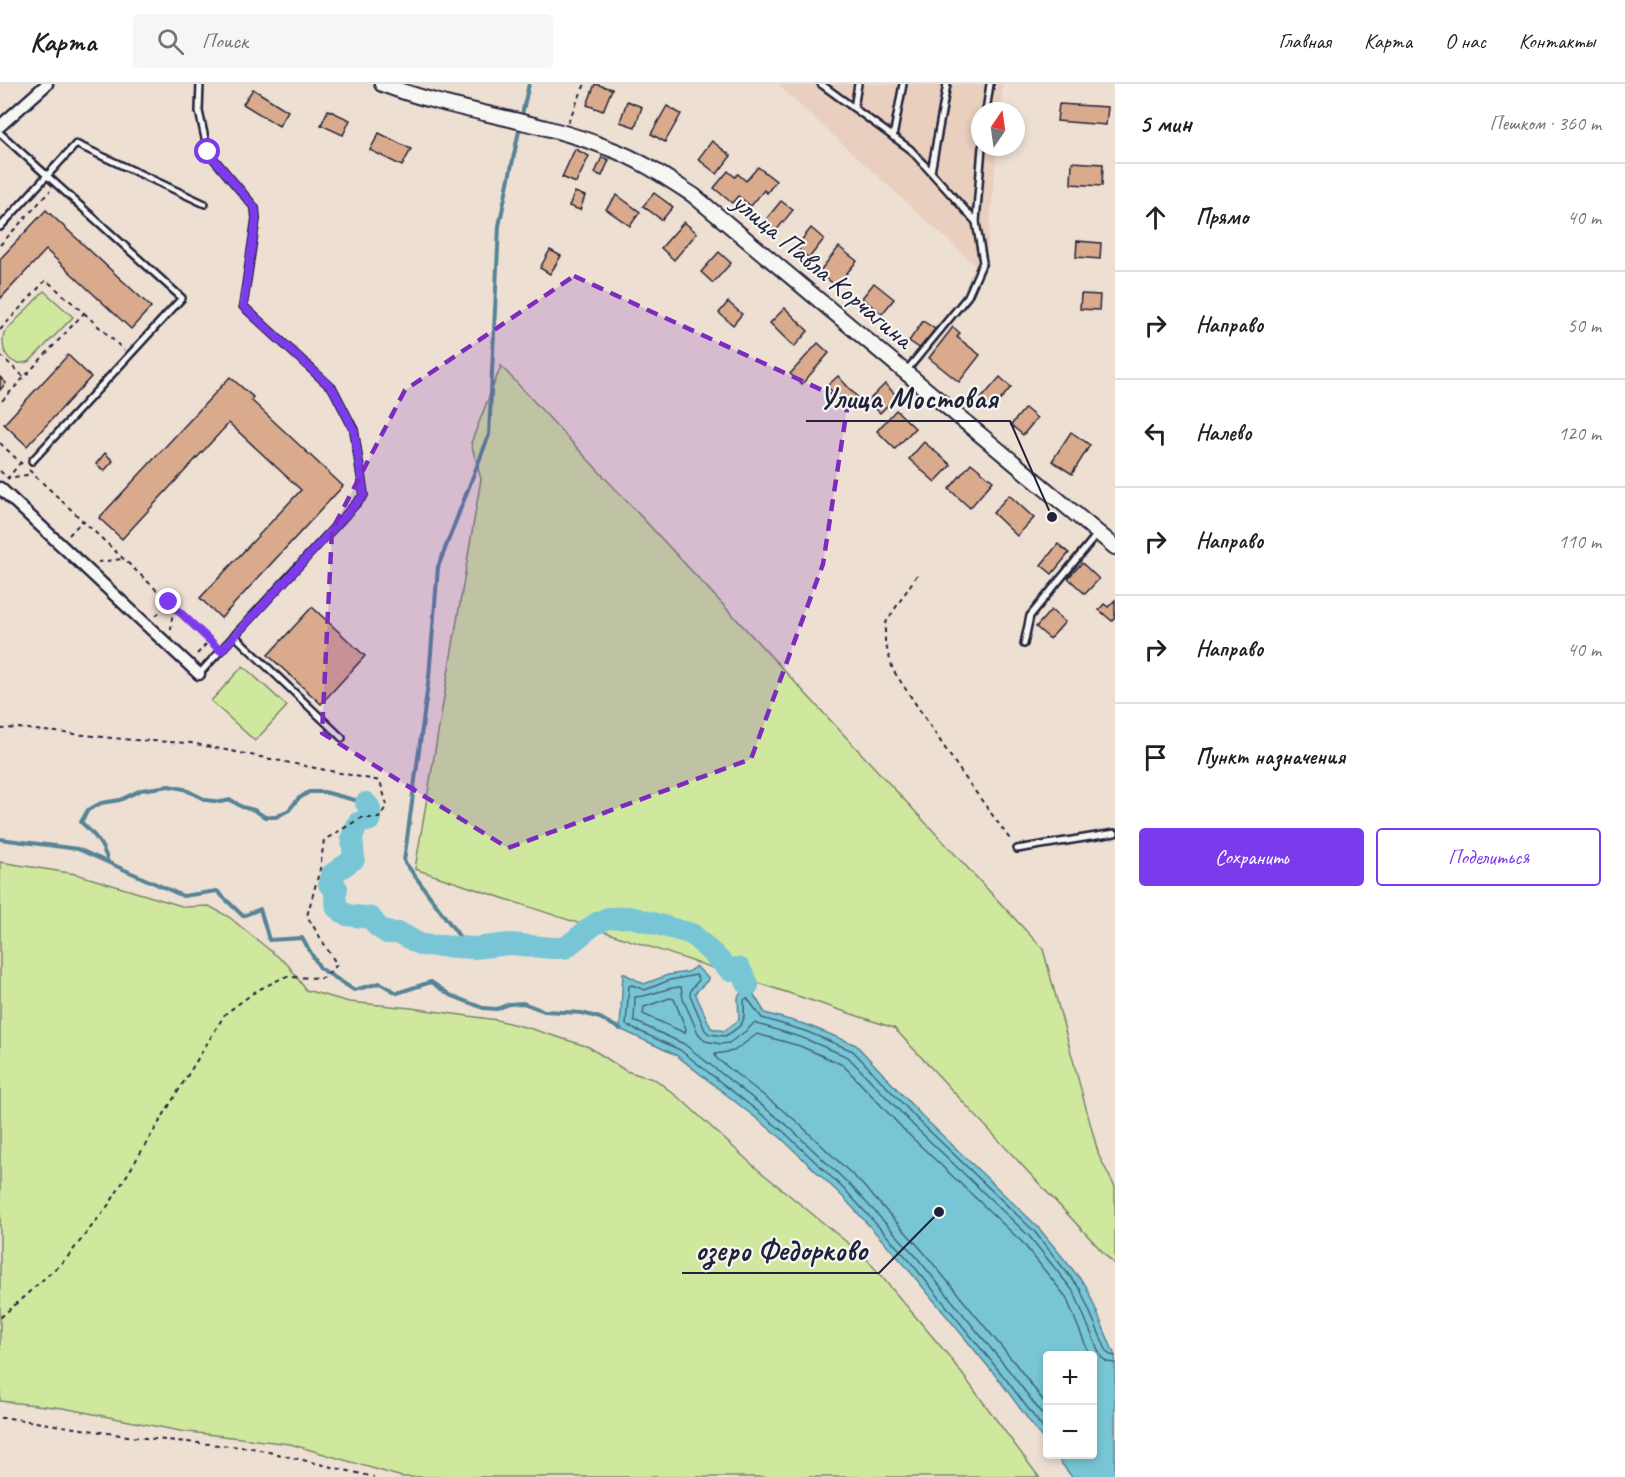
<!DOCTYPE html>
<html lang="ru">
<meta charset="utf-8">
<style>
body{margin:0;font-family:Caveat,sans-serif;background:#f6f6f6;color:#202124}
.controls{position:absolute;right:18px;bottom:18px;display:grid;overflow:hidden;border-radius:6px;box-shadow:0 3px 9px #0003}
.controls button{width:54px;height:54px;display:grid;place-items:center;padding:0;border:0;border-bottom:2px solid #e0e0e0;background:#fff;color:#202124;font:30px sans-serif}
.compass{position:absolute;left:971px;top:18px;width:54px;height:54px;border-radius:50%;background:#fff;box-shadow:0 3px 9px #0003;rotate:13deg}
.stop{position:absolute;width:18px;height:18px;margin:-14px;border:4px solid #7c3aed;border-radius:50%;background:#fff}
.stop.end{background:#7c3aed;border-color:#fff;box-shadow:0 2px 6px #0008}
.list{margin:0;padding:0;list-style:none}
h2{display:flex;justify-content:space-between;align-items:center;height:78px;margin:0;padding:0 24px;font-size:26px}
h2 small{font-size:20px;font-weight:400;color:#757577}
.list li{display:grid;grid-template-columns:39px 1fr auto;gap:18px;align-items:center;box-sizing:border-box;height:108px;padding:0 24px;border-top:2px solid #e0e0e0}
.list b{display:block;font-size:22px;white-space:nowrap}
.list em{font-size:20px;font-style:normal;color:#757577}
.actions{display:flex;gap:12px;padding:18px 24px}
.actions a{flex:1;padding:14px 0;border:2px solid #7c3aed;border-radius:6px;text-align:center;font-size:21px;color:#7c3aed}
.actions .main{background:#7c3aed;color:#fff}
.icon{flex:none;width:33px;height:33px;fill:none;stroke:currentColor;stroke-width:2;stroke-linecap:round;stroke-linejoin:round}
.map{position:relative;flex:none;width:1115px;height:1393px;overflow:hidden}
header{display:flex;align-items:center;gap:36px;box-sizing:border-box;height:84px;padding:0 30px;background:#fff;border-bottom:2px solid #e0e0e0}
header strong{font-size:28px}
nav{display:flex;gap:33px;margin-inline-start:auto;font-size:21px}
.search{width:420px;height:54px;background:#f6f6f6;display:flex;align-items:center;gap:15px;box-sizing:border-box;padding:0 21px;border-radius:6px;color:#757577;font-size:22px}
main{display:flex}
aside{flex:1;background:#fff}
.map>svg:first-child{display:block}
.built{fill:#e8cfbe}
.green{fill:#d0e89d;stroke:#79856c;stroke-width:1.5}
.water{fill:#78c6d5;stroke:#568497;stroke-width:1.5}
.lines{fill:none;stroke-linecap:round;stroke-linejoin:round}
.shore{stroke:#446479;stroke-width:1.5}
.stream{stroke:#568497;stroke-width:4}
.river{stroke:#78c6d5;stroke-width:22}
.building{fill:#daaa8c;stroke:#22223b;stroke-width:1.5}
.service-casing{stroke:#22223b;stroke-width:10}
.minor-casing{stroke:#22223b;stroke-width:15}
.secondary-casing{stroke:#22223b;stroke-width:18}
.path{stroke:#22223b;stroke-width:2;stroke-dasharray:4.5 4.5;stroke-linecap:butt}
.service{stroke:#f6f6f2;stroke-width:5}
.minor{stroke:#f6f6f2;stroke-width:10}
.secondary{stroke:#f6f6f2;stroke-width:14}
.route{stroke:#7c3aed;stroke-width:8}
.marked{fill:#7b2cbf;fill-opacity:0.2;stroke:#7b2cbf;stroke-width:4.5;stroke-dasharray:12 8;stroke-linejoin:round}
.labels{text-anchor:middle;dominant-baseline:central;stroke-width:4.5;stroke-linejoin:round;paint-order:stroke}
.street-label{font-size:28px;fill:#22223b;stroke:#f6f6f2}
.leader{fill:none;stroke:#22223b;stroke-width:2}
.callout-dot{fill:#22223b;stroke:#f6f6f2;stroke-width:2}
.callout-label{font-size:30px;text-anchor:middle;font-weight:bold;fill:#22223b;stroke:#f6f6f2;stroke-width:4.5;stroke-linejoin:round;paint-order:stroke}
</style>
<header>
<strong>Карта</strong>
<div class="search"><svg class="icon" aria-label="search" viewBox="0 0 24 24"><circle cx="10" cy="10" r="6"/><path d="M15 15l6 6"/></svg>Поиск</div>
<nav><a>Главная</a><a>Карта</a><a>О нас</a><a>Контакты</a></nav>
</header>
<main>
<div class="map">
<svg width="1115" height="1393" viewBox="0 0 1115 1393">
<rect width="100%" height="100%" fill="#eedfd3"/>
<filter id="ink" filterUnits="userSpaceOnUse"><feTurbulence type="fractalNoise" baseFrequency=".0167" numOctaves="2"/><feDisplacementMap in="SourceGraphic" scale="12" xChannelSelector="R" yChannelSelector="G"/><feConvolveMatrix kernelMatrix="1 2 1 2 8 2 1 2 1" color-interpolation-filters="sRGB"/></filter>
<g filter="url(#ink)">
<path class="built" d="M777,0H1003L1000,27H980V63H997L985,190Z"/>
<g class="green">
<path d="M44,207L73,233L30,277C10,285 0,268 4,249Z"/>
<path d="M501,282L1043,865L1099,1072L1115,1103V1181L894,944L415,785L481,395L471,359Z"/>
<path d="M243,582L287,622L255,657L211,617Z"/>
<path d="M0,778L76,790L185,823L209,822L229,833L288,881L306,906L349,918L411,924L497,936L532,945L589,963L626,987L656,996L684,1018L756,1084L865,1173L948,1271L1039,1393H402L290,1360L180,1347L63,1324L0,1317Z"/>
</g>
<path class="water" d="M696,882L709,895L695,909L711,944L724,947L739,936L738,913L748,901L765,929L807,941L856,961L923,1033L1038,1143L1086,1202L1115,1272V1393H1072L1055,1371L1092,1370V1272H1048L1047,1361L1000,1297L903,1179L843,1113L780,1053L676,971L620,945L623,889L644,900L668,891L688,888Z"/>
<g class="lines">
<g class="shore">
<path d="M670,914L674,915L686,945L685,949L643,930L644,923Z"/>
<path d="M1048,1323L1018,1283L921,1165L859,1097L795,1036L716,974L715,970L734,967L757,950L800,962L843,981L907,1049L1022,1158L1066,1213L1090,1272"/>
<path d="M1048,1338L1011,1289L914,1170L852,1103L789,1043L684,960L634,937L635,913C653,912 665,903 681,903L683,915L698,949L705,957L721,960L729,959L746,947L754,939L803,954L848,973L914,1042L1029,1152L1074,1208L1101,1273L1107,1278L1115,1279"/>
<path d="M1048,1351L1005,1294L908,1175L847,1108L784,1048L680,966L626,941L629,902L632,901L645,906L670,896L696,891L699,896L691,905L690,911L705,946L709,950L725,952C745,941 745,938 744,916L747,914L762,934L805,947L853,967L919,1037L1034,1147L1080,1205L1107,1268L1110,1271L1115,1272"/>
</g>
<g class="stream">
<path d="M521,35L529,0"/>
<path d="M0,755L78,765L183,812L217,807L243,832L260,825L269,856L302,854L320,884L354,906L380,899L397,909L431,898L450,911L483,924L497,925L509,920L523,919L544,927L582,929L600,934L620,945"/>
<path d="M108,778C103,760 95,751 81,738L88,726L101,719L120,716L141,706L169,702L184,705L206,716L221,718L231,716L242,723L254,726L265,733H276L289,726L298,715L309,708H324L366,719"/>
<path d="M467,863L404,777L429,593L438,483L489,351L499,142L520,42"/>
</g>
<path class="river" d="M366,719L370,724V736L358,739L352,753L354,775L331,791L329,800L337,804L335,812L337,824L347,831L371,834L378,843L387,849H400L421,861L474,864L510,860L552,864H565L595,840L608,834L631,833L692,850L731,887L737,884L740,885L748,901"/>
</g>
<g class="building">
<path d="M595,0L612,5L603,27L587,21Z"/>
<path d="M253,5L288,27L279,42L243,20Z"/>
<path d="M627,17L642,23L635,43L620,38Z"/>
<path d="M1059,20L1108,23L1106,41L1057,37Z"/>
<path d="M667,22L681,30L665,58L651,50Z"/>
<path d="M328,26L350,36L343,51L321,41Z"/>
<path d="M379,49L411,65L402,82L370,66Z"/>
<path d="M712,57L731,72L717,90L698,75Z"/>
<path d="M575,65L589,72L576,99L562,93Z"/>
<path d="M602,73L609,76L602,92L595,89Z"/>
<path d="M1072,78L1103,80L1102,102L1071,100Z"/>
<path d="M758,83L776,97L767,109L764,106L751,122L738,112L732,119L714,104L728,87L735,93L738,90L746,97Z"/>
<path d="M575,108L585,112L580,126L569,122Z"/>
<path d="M654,109L673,123L662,136L643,122Z"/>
<path d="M617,111L640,128L630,142L606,125Z"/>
<path d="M781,117L793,126L775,148L764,138Z"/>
<path d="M46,126L151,223L131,245L46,166L0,215V175Z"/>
<path d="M684,138L697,149L674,176L661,164Z"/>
<path d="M811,144L824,155L809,174L796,163Z"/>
<path d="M1077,157L1101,159L1100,175L1076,173Z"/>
<path d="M839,163L857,177L836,202L819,188Z"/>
<path d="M550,166L561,172L550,190L540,184Z"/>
<path d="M719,168L731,179L713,199L701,188Z"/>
<path d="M874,199L894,215L882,230L862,214Z"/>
<path d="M1081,210L1100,211L1099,226L1080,225Z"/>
<path d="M728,218L742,230L733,241L719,229Z"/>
<path d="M785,224L808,247L794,263L770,239Z"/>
<path d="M923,237L935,245L921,265L909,257Z"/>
<path d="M953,243L960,249L957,253L980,271L959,298L929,274Z"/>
<path d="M818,259L829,269L802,300L790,290Z"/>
<path d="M68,271L91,293L27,362L4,340Z"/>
<path d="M838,292L858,314L847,324L827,302Z"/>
<path d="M0,293L6,299L0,306Z"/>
<path d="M230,293L253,313L251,316L343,402L221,534L200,514L301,406L229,339L122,455L99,434Z"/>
<path d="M1000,293L1011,303L993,325L981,315Z"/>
<path d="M885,300L897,312L880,329L868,317Z"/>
<path d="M1025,324L1037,334L1023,351L1011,341Z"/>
<path d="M896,326L915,344L895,365L877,347Z"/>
<path d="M1071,348L1090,361L1072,390L1052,377Z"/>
<path d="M924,358L951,381L935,398L909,375Z"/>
<path d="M105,369L113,377L104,387L96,380Z"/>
<path d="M971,379L993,397L970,424L949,405Z"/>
<path d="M1009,411L1034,434L1017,452L993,429Z"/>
<path d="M1058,460L1069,469L1052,490L1041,481Z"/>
<path d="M1082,479L1099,495L1085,510L1068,494Z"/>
<path d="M1115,516V534L1112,537L1099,526L1104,520L1108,523Z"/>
<path d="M312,523L365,572L321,620L268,571Z"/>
<path d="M1051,526L1065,538L1050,555L1036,543Z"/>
</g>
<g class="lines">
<g class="service-casing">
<g id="service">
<path d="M821,0L910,65L976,138"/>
<path d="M854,24L858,0"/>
<path d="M986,27L990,0"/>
<path d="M0,49L182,214L32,377"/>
<path d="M893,53L903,0"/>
<path d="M931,88L947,0"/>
<path d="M0,143L76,60L205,120"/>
<path d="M907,286L968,212L983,178L976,138L982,63"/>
<path d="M235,552L342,654"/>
<path d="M1024,560L1030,532L1098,449"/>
<path d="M199,590L364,411L354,346L333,305L243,222L256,135L255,124L208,68L199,27L200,0"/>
<path d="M1017,765L1115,749"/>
</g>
</g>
<g class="minor-casing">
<g id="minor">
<path d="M0,42L47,0"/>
<path d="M0,404L199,590"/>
</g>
</g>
<g class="secondary-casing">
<path id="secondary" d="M382,0C455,28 535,35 608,64C639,75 665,93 693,111L1115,463"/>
</g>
<g class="path">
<path d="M568,38L585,0"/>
<path d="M0,161L50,107"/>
<path d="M84,229L124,266"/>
<path d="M0,246L46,196L84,229L0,319"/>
<path d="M0,271L24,293"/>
<path d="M0,359L22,380"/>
<path d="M21,378L8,394L32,390"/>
<path d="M29,386L215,561"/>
<path d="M0,387L9,395"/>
<path d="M69,451L83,436"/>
<path d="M98,478L122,475"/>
<path d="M917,491L885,540V558L893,586L961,688L1012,758"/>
<path d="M156,532L168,519"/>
<path d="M171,546L173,521"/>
<path d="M197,570L210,556"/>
<path d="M0,645L17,644L132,656L191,659L380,697L387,721L379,734H361L324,756L320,785L307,832L337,881L323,894L284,893L256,907L225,930L110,1119L66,1175L0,1234"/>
<path d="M0,1334H9L134,1353L252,1364L374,1393"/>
</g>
<use href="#service" class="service"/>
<use href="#minor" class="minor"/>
<use href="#secondary" class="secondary"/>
</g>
</g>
<g class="lines" filter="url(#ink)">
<path class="route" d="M169,518L221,567L364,411L354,346L333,305L243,222L256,135L255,124L208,68"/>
</g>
<path class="marked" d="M574,192L848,318L823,480L751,675L508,764L322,649L332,446L405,306Z"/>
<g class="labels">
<g class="street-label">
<text transform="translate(823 186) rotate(40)">улица Павла Корчагина</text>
</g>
</g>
<path class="leader" d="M1052 433L1010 337H806M939 1128L879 1189H682"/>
<g class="callout-dot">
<circle cx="1052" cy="433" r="6"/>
<circle cx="939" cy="1128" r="6"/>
</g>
<g class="callout-label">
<text x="908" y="324">Улица Мостовая</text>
<text x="781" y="1176">озеро Федорково</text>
</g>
</svg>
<div class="controls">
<button>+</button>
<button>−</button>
</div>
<svg class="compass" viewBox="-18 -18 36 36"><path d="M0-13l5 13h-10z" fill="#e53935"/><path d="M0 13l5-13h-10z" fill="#757577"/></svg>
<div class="stop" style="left:208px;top:68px"></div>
<div class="stop end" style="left:169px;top:518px"></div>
</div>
<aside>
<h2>5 мин<small>Пешком · 360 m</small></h2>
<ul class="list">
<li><svg class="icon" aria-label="ahead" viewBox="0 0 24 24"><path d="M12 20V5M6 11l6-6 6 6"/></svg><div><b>Прямо</b></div><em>40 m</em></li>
<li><svg class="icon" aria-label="right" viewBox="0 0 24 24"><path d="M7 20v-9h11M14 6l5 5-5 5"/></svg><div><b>Направо</b></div><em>50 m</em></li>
<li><svg class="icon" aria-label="left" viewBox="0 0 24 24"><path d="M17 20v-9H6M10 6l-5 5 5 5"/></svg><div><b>Налево</b></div><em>120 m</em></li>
<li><svg class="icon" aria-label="right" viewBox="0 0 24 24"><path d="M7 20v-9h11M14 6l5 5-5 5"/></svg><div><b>Направо</b></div><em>110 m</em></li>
<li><svg class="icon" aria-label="right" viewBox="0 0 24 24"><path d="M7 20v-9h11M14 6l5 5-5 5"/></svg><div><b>Направо</b></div><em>40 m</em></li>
<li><svg class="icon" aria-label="arrive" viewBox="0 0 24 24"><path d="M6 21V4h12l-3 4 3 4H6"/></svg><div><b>Пункт назначения</b></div></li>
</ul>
<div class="actions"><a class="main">Сохранить</a><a>Поделиться</a></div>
</aside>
</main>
